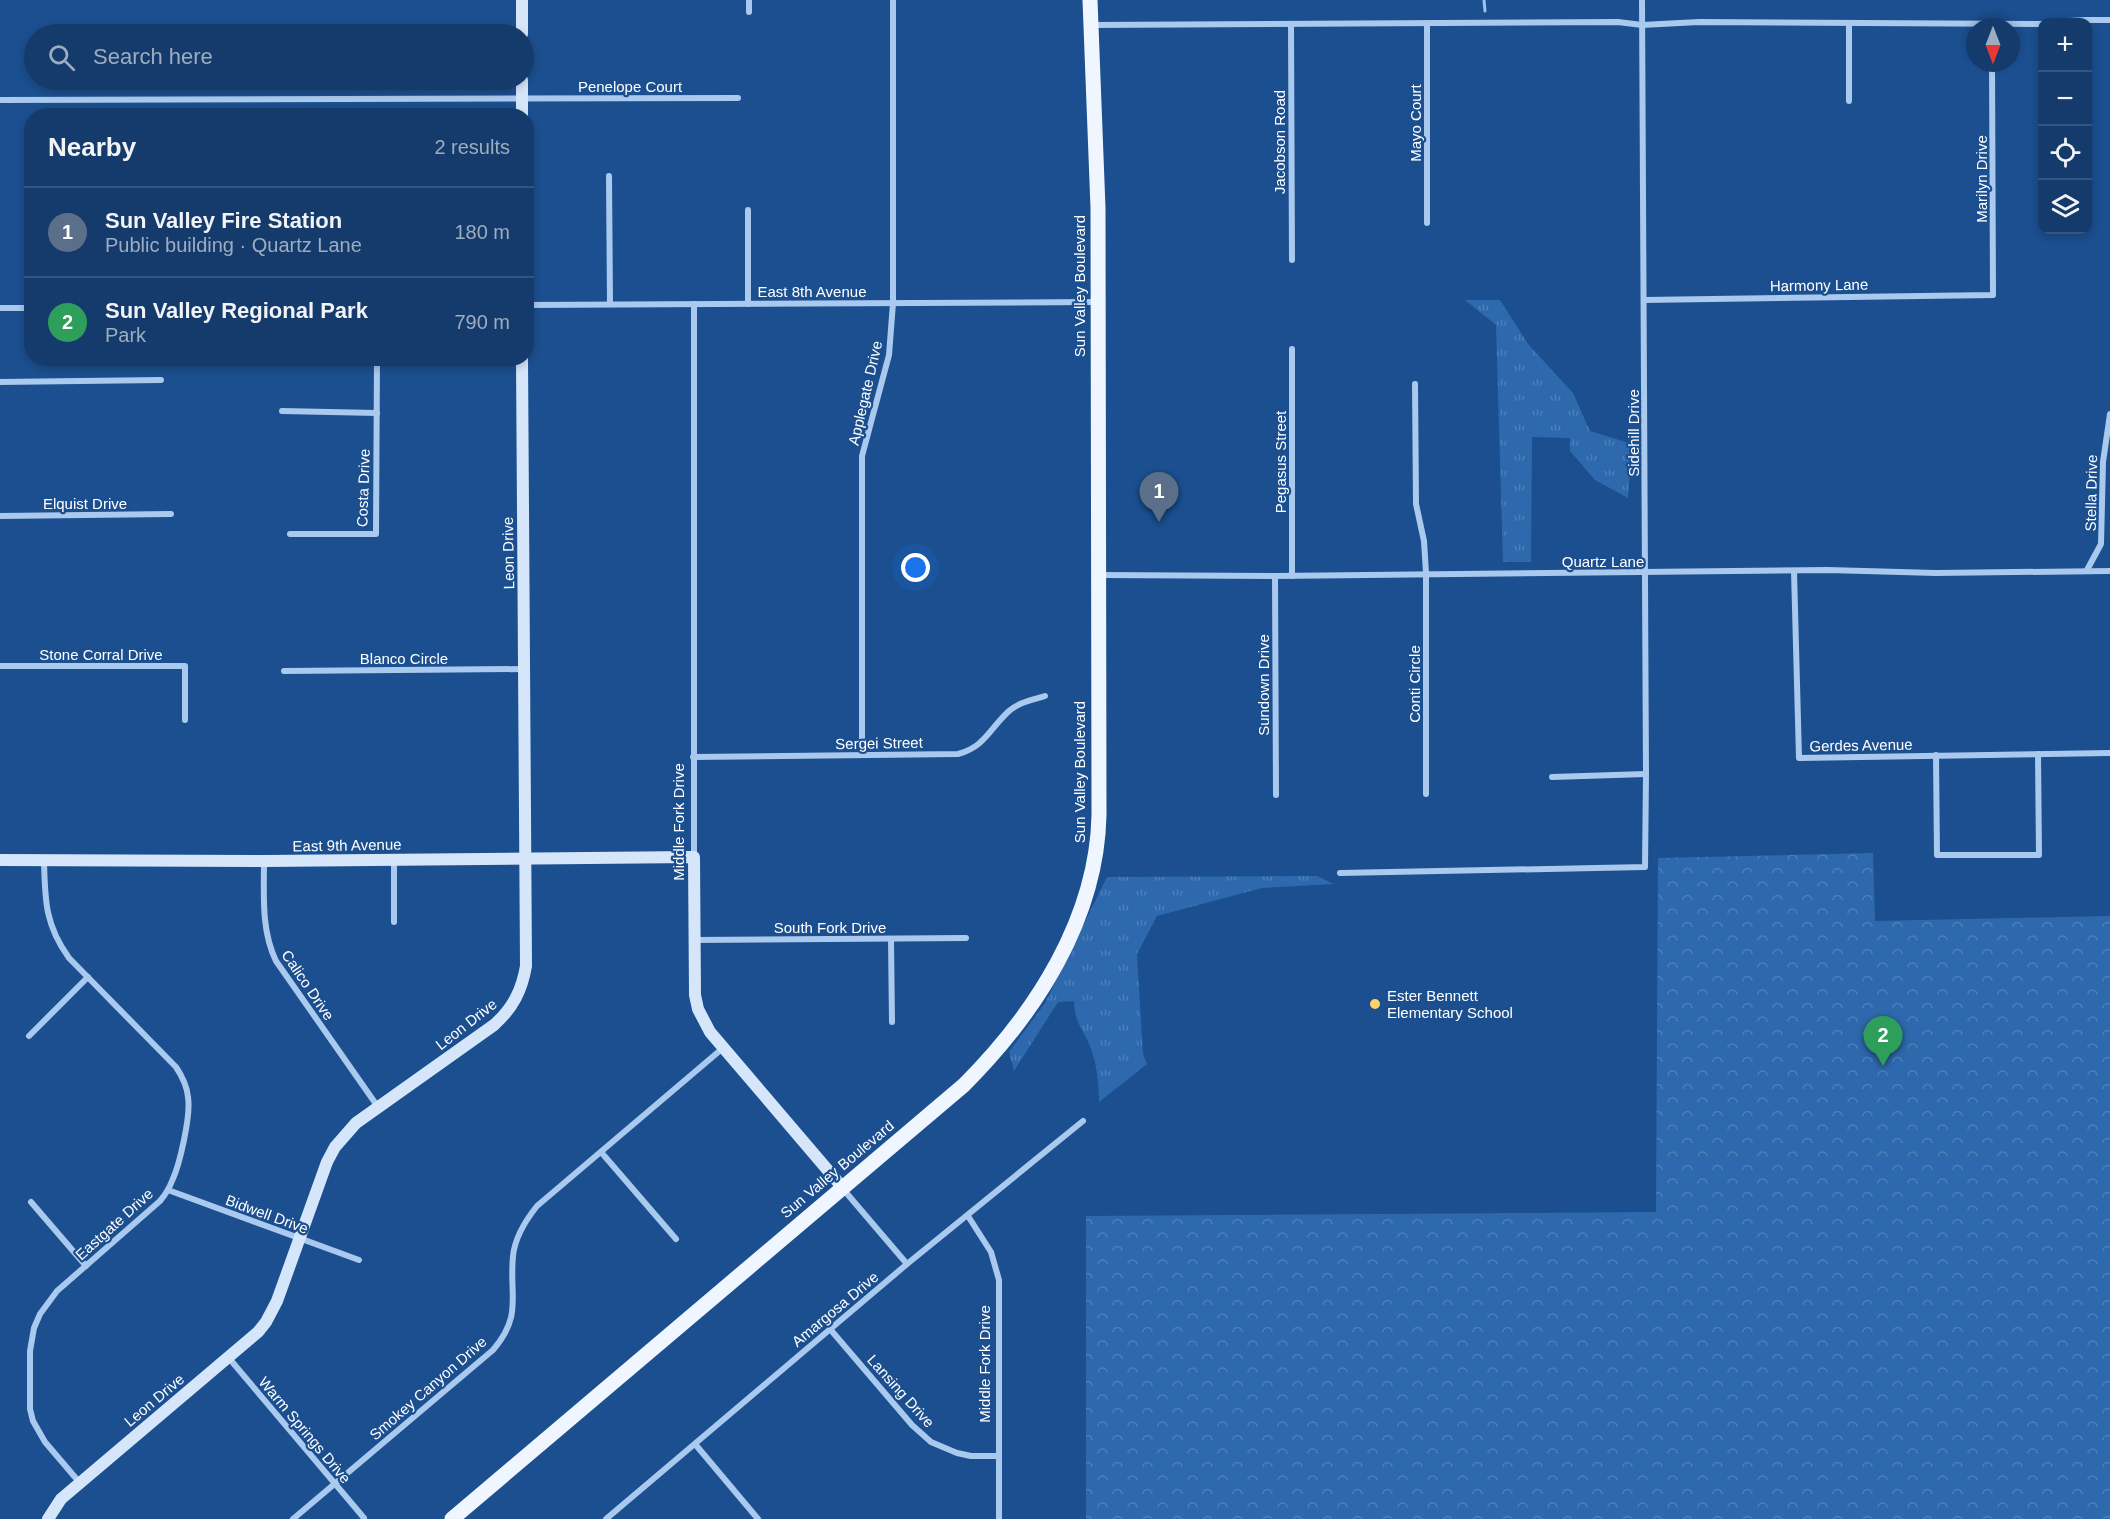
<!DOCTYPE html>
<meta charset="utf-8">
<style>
body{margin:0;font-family:Helvetica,sans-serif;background:#214673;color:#f1f3f6}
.controls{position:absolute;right:18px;top:18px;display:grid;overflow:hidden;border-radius:12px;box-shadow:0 3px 9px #0003}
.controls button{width:54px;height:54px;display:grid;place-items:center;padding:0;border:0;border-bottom:2px solid #33557e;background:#143b6b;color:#f1f3f6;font:30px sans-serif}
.compass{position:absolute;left:1966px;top:18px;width:54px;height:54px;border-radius:50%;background:#143b6b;box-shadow:0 3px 9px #0003;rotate:180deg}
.you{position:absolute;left:916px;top:568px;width:21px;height:21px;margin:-15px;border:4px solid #fff;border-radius:50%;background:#1a73e8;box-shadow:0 0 0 9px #1a73e833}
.badge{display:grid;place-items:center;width:39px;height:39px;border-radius:50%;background:#90b9f0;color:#fff;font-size:20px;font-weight:700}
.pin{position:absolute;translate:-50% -50px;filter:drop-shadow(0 2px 3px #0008)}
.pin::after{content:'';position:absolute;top:32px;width:21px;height:18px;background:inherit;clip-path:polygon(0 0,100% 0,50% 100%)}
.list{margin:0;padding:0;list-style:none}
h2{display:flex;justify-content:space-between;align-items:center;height:78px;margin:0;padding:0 24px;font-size:26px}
h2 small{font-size:20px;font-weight:400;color:#9dadc1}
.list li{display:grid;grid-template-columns:39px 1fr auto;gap:18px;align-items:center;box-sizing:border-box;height:90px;padding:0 24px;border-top:2px solid #33557e}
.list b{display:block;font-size:22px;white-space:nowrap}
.list p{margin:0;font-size:20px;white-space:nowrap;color:#9dadc1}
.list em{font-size:20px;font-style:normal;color:#9dadc1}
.icon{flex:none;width:33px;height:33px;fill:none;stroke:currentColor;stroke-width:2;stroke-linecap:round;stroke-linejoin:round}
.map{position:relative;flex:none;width:2110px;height:1519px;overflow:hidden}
.search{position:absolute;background:#143b6b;box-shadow:0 3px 9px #0003;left:24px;top:24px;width:510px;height:66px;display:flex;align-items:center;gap:15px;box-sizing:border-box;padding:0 21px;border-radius:33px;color:#9dadc1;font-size:22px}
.panel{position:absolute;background:#143b6b;box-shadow:0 3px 9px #0003;left:24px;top:108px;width:510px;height:258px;border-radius:24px}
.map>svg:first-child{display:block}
.grass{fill:url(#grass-tufts)}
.park{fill:url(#park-crowns)}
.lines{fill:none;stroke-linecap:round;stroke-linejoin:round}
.stream{stroke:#9cc4f0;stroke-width:3}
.street{stroke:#a9c9ee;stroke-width:6}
.secondary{stroke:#d6e6fa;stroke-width:12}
.primary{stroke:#f0f6ff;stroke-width:15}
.poi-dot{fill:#ffd166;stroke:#1b4f8f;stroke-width:2}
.labels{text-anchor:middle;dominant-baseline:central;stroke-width:4.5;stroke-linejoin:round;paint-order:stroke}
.street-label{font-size:15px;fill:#fff;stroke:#1b4f8f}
.poi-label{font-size:15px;fill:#fff;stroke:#1b4f8f;text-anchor:start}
</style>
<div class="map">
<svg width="2110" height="1519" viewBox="0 0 2110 1519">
<defs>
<pattern id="grass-tufts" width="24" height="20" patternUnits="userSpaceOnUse" patternTransform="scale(1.5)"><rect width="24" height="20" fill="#2e69ad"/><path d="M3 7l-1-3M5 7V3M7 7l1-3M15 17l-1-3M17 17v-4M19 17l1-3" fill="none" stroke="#4d80b9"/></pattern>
<pattern id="park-crowns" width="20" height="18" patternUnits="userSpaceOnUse" patternTransform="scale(1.5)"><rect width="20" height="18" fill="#2e69ad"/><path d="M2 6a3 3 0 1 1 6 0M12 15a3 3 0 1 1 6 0" fill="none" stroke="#4d80b9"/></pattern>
</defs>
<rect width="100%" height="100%" fill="#1b4f8f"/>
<g class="grass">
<path d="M1465,300H1500L1528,344L1573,393L1590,431L1632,444L1628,498L1595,480L1570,451V438L1532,437L1531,562H1503L1496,325Z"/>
<path d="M1317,876L1334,884L1262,888L1157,916L1137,954L1143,1054L1147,1064L1099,1102C1099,1082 1097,1065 1090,1046C1082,1026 1075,1025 1074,1001L1058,1002L1014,1071L1009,1052L1045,1003L1107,877Z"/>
</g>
<path class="park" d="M1873,853L1875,921L2110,916V1519H1086V1216L1656,1212L1658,858Z"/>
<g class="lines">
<path class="stream" d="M1484,0L1485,11"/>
<g class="street">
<path d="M749,0V12"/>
<path d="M2054,22L2085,20H2110"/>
<path d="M1427,23V223"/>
<path d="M1291,24L1292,260"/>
<path d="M1849,24V101"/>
<path d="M1092,25L1618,22L1642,25L1699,22L2042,24"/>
<path d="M0,100L738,98"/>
<path d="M609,176L610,304"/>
<path d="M748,210V304"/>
<path d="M1644,300L1993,295L1992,63"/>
<path d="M694,304V857"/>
<path d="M526,305L1097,302"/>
<path d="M0,308H32"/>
<path d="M1292,349V576"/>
<path d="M0,382L161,380"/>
<path d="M1415,384L1416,504L1424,541L1426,573V794"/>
<path d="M282,411L377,413"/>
<path d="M0,516L171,514"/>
<path d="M290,534H376L377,358"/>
<path d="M2087,570L2101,544L2103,462L2110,414"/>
<path d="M1794,571L1799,758L2110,753"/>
<path d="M1100,575L1275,576L1828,570L1936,573L2110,571"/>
<path d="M1275,576L1276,795"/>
<path d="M0,666H185V720"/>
<path d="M284,671L524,669"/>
<path d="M862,755V456L889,355L893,303V0"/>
<path d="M1936,755L1937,855H2039L2038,754"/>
<path d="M693,757L958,754C985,747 990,728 1009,711C1019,702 1033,700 1045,696"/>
<path d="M1552,777L1646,774"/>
<path d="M394,860V922"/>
<path d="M44,861C45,900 45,925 69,958L176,1067C182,1076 187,1086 188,1097C191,1115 180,1164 172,1181C169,1189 165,1195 160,1201L57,1291L40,1314L34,1328L30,1351V1409L33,1421L45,1442L80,1483"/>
<path d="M264,861C264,895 261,930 276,961L378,1107"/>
<path d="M1340,873L1645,867L1646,774L1642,0"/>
<path d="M891,939L892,1022"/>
<path d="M694,940L966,938"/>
<path d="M29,1036L88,977"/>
<path d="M601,1152L676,1239"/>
<path d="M843,1189L907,1264"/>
<path d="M168,1190L359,1260"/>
<path d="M31,1202L86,1266"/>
<path d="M968,1216L991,1252L999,1280V1519"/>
<path d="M830,1329L912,1425L931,1442L957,1453L971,1456H999"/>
<path d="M228,1357L364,1518"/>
<path d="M695,1444L758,1519"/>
<path d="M293,1519L493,1350C523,1315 509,1296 513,1256C515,1237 525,1221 537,1206L723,1048"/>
<path d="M606,1519L907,1264L1083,1121"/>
</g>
<g class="secondary">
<path d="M522,34V0"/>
<path d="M522,116V80"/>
<path d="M0,860L264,861L694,857L695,995L698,1009L710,1032L843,1188"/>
<path d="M48,1519L61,1499L258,1332L266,1322L277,1301L327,1162L335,1147L356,1123L494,1025C513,1008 522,990 526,966L522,358"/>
</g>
<path class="primary" d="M452,1519L964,1085C1035,1014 1097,919 1099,815L1098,208L1090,0"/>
</g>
<circle class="poi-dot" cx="1375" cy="1004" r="6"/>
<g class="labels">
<g class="street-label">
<text x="630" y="86">Penelope Court</text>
<text transform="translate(1415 123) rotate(-90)">Mayo Court</text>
<text transform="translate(1279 142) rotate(-90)">Jacobson Road</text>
<text transform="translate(1981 179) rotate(-90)">Marilyn Drive</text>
<text transform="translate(1819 285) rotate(-1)">Harmony Lane</text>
<text transform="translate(1079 286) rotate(-90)">Sun Valley Boulevard</text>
<text x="812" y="291">East 8th Avenue</text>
<text transform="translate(865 393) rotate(-77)">Applegate Drive</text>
<text transform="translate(1633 433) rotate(-90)">Sidehill Drive</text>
<text transform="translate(1280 462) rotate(-90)">Pegasus Street</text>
<text transform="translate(363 488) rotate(-88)">Costa Drive</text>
<text transform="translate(2091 493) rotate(-89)">Stella Drive</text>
<text x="85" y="503">Elquist Drive</text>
<text transform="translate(508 553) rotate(-91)">Leon Drive</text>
<text x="1603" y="561">Quartz Lane</text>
<text x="101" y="654">Stone Corral Drive</text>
<text x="404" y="658">Blanco Circle</text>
<text transform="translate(1414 684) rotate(-90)">Conti Circle</text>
<text transform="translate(1263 685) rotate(-90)">Sundown Drive</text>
<text transform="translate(879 743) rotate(-1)">Sergei Street</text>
<text transform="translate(1861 745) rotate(-1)">Gerdes Avenue</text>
<text transform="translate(1079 772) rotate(-90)">Sun Valley Boulevard</text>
<text transform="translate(678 822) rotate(-90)">Middle Fork Drive</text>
<text transform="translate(347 845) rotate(-1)">East 9th Avenue</text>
<text x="830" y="927">South Fork Drive</text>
<text transform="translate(308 985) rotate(56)">Calico Drive</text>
<text transform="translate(466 1024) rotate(-38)">Leon Drive</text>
<text transform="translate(837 1169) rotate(-40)">Sun Valley Boulevard</text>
<text transform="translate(267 1214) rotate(20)">Bidwell Drive</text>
<text transform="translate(114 1224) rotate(-42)">Eastgate Drive</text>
<text transform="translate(835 1309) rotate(-40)">Amargosa Drive</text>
<text transform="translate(984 1364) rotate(-90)">Middle Fork Drive</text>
<text transform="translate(428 1388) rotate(-41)">Smokey Canyon Drive</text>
<text transform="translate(901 1391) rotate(48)">Lansing Drive</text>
<text transform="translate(154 1400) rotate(-40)">Leon Drive</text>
<text transform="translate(305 1430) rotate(50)">Warm Springs Drive</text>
</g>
<g class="poi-label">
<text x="1387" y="995">Ester Bennett<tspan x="1387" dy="17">Elementary School</tspan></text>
</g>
</g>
</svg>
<div class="controls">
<button>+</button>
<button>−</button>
<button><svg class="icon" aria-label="locate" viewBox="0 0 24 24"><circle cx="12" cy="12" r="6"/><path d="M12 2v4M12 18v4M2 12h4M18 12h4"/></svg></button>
<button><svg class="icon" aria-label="layers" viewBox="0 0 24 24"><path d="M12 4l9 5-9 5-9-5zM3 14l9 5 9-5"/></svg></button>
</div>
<svg class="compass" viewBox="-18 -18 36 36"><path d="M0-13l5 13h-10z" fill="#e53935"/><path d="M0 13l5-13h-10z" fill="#9dadc1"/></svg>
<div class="you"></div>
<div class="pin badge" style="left:1159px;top:522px;background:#5c6f8a">1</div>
<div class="pin badge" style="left:1883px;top:1066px;background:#2e9e5b">2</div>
<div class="search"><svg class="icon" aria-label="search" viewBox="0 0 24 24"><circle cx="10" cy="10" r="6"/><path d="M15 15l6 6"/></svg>Search here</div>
<section class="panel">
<h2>Nearby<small>2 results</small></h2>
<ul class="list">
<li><span class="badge" style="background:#5c6f8a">1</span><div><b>Sun Valley Fire Station</b><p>Public building · Quartz Lane</p></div><em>180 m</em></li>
<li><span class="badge" style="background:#2e9e5b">2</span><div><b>Sun Valley Regional Park</b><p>Park</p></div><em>790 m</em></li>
</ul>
</section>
</div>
